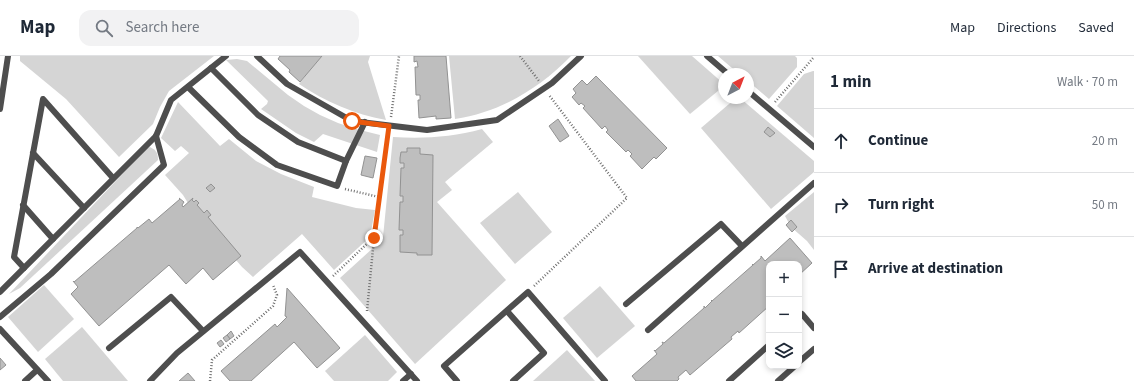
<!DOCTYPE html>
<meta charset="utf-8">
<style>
body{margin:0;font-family:"Source Sans 3",sans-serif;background:#f2f2f3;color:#1f2937}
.controls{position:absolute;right:12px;bottom:12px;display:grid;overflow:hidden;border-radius:8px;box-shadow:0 2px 6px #0003}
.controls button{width:36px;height:36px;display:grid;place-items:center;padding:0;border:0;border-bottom:1px solid #e0e1e3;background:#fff;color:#1f2937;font:20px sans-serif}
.compass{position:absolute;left:718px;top:12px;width:36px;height:36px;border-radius:50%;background:#fff;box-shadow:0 2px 6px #0003;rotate:42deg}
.stop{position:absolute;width:12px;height:12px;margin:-9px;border:3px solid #ea580c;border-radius:50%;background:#fff}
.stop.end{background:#ea580c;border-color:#fff;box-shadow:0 1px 4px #0008}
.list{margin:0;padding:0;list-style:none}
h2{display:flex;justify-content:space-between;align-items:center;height:52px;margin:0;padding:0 16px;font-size:17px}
h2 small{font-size:13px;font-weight:400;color:#747a83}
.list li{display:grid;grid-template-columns:26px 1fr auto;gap:12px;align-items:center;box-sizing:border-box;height:64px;padding:0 16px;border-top:1px solid #e0e1e3}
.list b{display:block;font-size:15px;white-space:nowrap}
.list em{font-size:13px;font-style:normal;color:#747a83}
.icon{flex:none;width:22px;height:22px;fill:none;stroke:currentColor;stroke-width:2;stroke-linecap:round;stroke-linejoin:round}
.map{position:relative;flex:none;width:814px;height:325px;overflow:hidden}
header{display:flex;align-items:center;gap:24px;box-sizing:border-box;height:56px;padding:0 20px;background:#fff;border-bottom:1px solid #e0e1e3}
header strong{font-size:19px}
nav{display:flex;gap:22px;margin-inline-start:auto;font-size:14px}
.search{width:280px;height:36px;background:#f2f2f3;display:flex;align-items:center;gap:10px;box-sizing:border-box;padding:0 14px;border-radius:12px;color:#747a83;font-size:15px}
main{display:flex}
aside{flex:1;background:#fff}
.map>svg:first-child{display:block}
.green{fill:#d5d5d5}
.building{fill:#bebebe;stroke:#929292}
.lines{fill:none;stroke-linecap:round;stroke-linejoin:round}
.path{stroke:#707070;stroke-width:2.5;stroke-dasharray:1 2;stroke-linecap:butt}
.service{stroke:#4e4e4e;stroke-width:6}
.route{stroke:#ea580c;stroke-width:5}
</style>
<header>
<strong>Map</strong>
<div class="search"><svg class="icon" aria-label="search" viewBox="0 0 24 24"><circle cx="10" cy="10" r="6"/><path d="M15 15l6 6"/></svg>Search here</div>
<nav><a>Map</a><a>Directions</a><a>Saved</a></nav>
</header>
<main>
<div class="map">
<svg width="814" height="325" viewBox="0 0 814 325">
<rect width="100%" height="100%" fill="#fff"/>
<g class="green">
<path d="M20,0H214L169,35L160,51L153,68L119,101L66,43L20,5Z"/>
<path d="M321,0H370L368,6L386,64C354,58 326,46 299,28Z"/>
<path d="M449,0H571C539,33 500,56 455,63Z"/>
<path d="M638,0H692L724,28V30L690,58Z"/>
<path d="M718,0H795L797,2V11L769,43L748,25V18H739Z"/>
<path d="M237,3L247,5L288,39L304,50L320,59L338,67L356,73L380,79L377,96L323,78L314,86L296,77L261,53L267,48L268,45L226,4Z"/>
<path d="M813,15H814V82L777,50L804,18Z"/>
<path d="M736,42H740L814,105V116L771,153L701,72Z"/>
<path d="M178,46L220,90L229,83L256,105L281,118L314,131L312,141L356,152L375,154L370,181L334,214L302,178L253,221L242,211L191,152L183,139L165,119L189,97L181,90L175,95L161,82Z"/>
<path d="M482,73L493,86L445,126L452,134L437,146L506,224L415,308L340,222L373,192L383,181L393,81C424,83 452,81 482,73Z"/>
<path d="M150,91C156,94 158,97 158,104L20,232L9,238L147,92Z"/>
<path d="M518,136L552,176L515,208L480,167Z"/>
<path d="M814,136V194L807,185L791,171L785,160Z"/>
<path d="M44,229L74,263L38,296L8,261Z"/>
<path d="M600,230L635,270L597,302L563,262Z"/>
<path d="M82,271L128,325H63L45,303Z"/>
<path d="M365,279L397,316L388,325H334L325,315Z"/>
<path d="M567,294L595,325H533Z"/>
</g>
<g class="building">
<path d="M280,0H322L300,26L289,16L290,14L278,3Z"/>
<path d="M414,0H446L451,62L436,63V60L419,62L418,44H420V39H416L415,11H418L417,5L414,6Z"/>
<path d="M596,20L667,92L656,103L654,101L642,113L630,100L632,98L628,94L626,96L606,76L608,74L605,70L602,73L583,52L585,50L581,47L579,49L572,41L576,37L573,33L582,24L587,29Z"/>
<path d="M558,63L569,80L560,86L549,70Z"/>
<path d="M768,71L775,77L770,81L764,76Z"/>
<path d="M407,92H420V98L433,99L432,199H417V197L400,196V179H403V174H399L400,146H403V140H400L401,112H404V107H400V102L401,96H407Z"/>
<path d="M365,100L377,102L373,122L361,119Z"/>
<path d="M211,128L215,132L210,136L206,132Z"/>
<path d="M179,142L184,146L182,149L183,151L193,142L192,144L194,146L196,144L199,147L197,149L204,157L207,154L211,159L208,161L241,200L213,224L203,212L186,228L169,209L99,270L71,238L78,231L73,225L74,226L137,172V171L138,172L149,163L152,167L180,143Z"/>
<path d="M791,164L797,171L792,176L786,169Z"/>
<path d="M790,182L812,207L799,219V208H769V250L739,277L738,275L731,281L732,283L690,319L686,314L678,321L679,323L677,325H636L632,320L657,298L654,294L655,295L663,288L662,286L664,287L704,252V250L705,252L712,245L711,244L712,245L753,209L752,208L753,209L761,202V200L765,205Z"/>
<path d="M287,232L340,292L317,312L294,286L251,325H230L221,315L275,268L277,271L287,261L285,260Z"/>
<path d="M231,275L234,280L230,283L227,279Z"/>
<path d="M227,279L230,283L226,286L223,282Z"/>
<path d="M221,284L224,288L220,291L217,287Z"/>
<path d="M0,302L6,309L0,314Z"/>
<path d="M188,317L195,325H179Z"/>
</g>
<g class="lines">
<g class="path">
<path d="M520,0L539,25"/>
<path d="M775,46L814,1"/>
<path d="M391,61L399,0"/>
<path d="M345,133L379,141"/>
<path d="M333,220L373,182"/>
<path d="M534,230L627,142L549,39"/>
<path d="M367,255L374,182L388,78"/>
<path d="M210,325L212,304L273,250L277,239L273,229"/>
</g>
<g class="service">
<path d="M257,0L287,28L352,65L427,74L497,64L552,27L581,0"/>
<path d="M707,0L728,18"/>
<path d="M211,12L258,59L298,86L346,105L365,66"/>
<path d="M188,31L239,81L277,109L337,130L346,105"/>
<path d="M748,35L814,91"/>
<path d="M0,53L8,0"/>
<path d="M33,97L84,152"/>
<path d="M23,149L53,183"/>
<path d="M24,212L14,201L43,43L113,122"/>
<path d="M0,236L156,80L171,44L226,0"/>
<path d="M626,248L721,168L742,190"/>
<path d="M507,255L544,297L513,325"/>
<path d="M0,261L51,218L164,109L156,80"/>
<path d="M799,261L802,258L814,272"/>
<path d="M0,273L48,325"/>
<path d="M648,274L814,127"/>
<path d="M109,292L171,241L203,275"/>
<path d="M799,306L814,293"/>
<path d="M25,325L37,314"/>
<path d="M150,325L177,297L300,196L417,325"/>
<path d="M403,325L411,318"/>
<path d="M457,325L444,310L528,236L605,325"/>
<path d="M729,325L769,289"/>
<path d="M778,325L795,310"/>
</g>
</g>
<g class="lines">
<path class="route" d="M352,65L389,70L374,182"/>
</g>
</svg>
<div class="controls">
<button>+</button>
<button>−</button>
<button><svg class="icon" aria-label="layers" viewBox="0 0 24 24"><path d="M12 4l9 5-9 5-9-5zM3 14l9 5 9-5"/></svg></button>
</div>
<svg class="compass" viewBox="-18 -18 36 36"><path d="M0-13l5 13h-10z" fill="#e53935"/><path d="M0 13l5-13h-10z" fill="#747a83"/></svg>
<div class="stop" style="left:352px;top:65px"></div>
<div class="stop end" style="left:374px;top:182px"></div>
</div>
<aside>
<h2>1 min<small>Walk · 70 m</small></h2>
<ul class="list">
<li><svg class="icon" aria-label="ahead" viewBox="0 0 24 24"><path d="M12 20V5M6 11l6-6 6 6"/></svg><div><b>Continue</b></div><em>20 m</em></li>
<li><svg class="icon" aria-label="right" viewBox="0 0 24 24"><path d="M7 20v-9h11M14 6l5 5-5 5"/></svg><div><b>Turn right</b></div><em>50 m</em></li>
<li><svg class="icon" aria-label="arrive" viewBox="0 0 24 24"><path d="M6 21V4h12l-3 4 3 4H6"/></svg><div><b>Arrive at destination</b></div></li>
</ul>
</aside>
</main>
